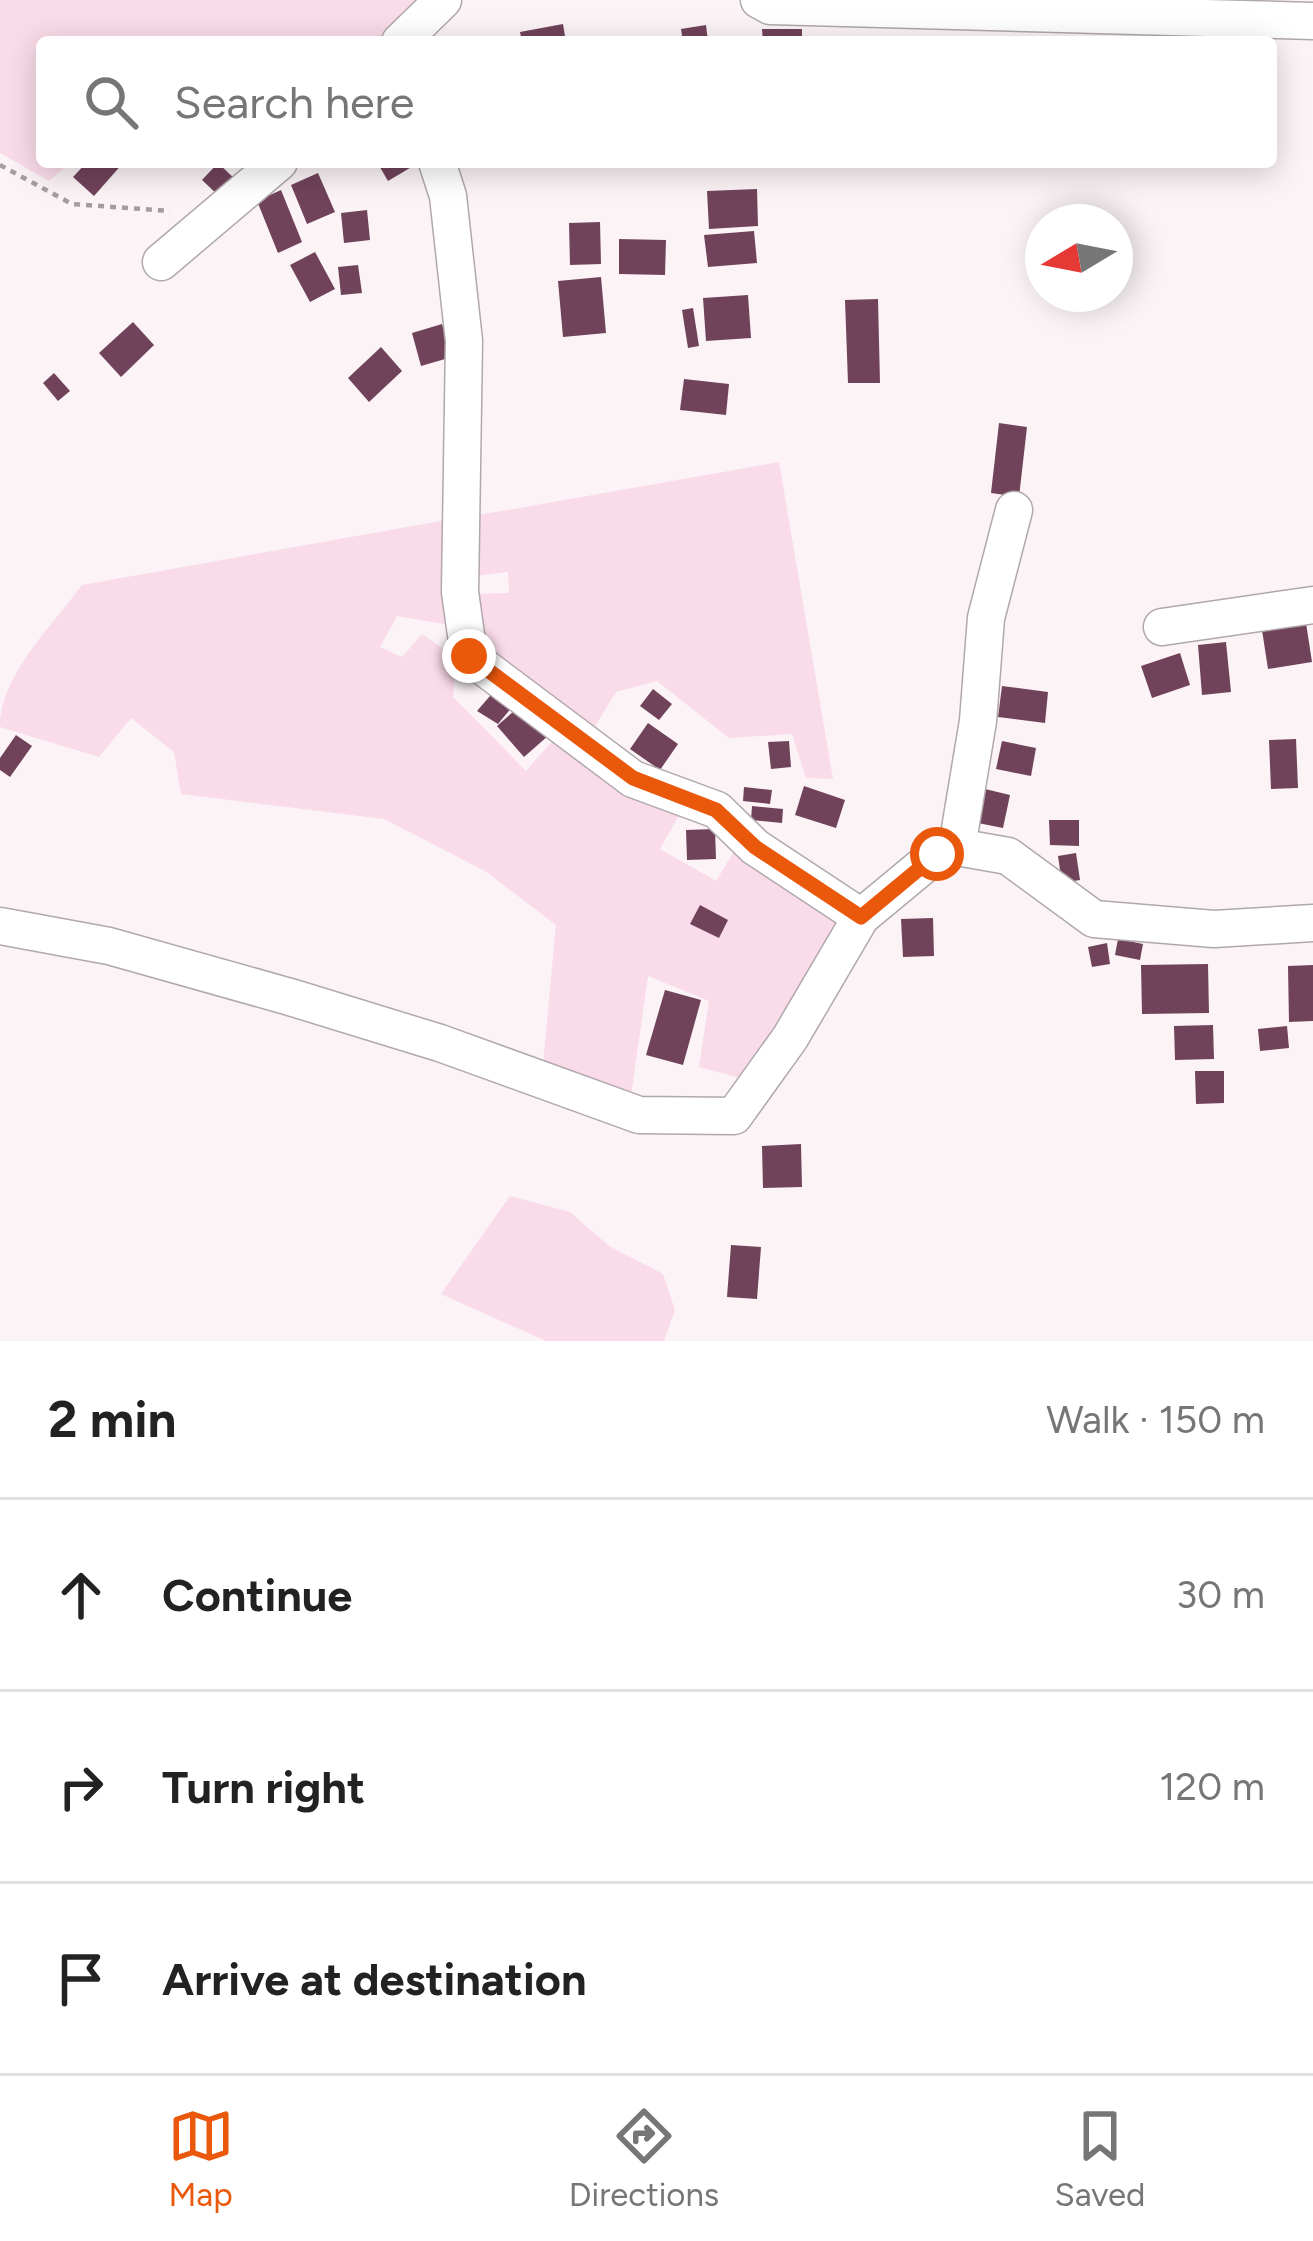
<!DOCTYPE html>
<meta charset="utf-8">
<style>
body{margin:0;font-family:Figtree,sans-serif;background:#f2f2f2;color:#222}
.compass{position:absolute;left:1025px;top:204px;width:108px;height:108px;border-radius:50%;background:#fff;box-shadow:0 6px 30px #0003;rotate:260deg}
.stop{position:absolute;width:36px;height:36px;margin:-27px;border:9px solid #ea580c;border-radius:50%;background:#fff}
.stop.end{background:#ea580c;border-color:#fff;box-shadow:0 3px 12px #0008}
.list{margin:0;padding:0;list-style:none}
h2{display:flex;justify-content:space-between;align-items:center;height:156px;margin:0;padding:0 48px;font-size:51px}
h2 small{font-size:39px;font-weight:400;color:#767676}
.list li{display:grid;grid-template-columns:78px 1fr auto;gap:36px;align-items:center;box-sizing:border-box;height:192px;padding:0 48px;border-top:3px solid #e0e0e0}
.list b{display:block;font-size:45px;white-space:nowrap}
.list em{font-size:39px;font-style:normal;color:#767676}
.icon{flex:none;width:66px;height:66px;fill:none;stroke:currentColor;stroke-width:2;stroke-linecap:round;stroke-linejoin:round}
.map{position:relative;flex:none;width:1313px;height:1341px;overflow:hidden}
.search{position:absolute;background:#fff;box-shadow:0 6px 30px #0003;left:36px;right:36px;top:36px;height:132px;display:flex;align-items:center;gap:30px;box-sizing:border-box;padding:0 42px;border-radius:12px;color:#767676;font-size:45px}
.sheet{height:732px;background:#fff}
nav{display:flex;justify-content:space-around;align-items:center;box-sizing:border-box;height:168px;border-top:3px solid #e0e0e0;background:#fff;font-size:33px;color:#767676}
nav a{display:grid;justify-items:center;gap:6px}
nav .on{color:#ea580c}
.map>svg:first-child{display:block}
.green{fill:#fadbe9}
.building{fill:#70435a}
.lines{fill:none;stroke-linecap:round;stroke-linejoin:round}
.minor-casing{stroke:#b0a8ab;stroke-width:39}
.path{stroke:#a39d9f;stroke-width:4.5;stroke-dasharray:6 6;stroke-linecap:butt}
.minor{stroke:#fff;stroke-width:36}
.route{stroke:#ea580c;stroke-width:15}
</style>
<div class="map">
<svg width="1313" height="1341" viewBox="0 0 1313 1341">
<rect width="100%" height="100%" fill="#fbf3f6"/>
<g class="green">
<path d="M0,0H429L395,42H42V162H71L49,181L0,153Z"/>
<path d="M779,462L833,779L806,778L792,734L729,738L657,681L616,692L588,738L473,643L468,594L509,593L508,572L467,577L468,517Z"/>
<path d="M452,519L456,626L397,616L380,647L402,657L422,634L457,658L453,697L526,771L559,734L681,812L660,849L716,881L738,845L847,927L752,1081L699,1067L709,1001L648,976L631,1096L543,1064L556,925L485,871L384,819L181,794L174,752L131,718L99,757L0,727C0,675 53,625 82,585Z"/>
<path d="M510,1196L570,1212L609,1246L663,1274L675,1310L664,1341H546L441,1294Z"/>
</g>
<g class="building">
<path d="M563,24L566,42H522L520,32Z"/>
<path d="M706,25L708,42H683L681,29Z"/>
<path d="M762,29H802V42H763Z"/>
<path d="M87,162H124L94,196L73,177Z"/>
<path d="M377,162H420L388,181Z"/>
<path d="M218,163L236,180L220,197L202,180Z"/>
<path d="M318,173L335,212L307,224L291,185Z"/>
<path d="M757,189L758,226L709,229L707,191Z"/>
<path d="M281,190L302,242L278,253L257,201Z"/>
<path d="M367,210L370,240L344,243L341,213Z"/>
<path d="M600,222L601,264L570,265L569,223Z"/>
<path d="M754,231L757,263L708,267L704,235Z"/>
<path d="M619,239L666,240L665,275L619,274Z"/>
<path d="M315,252L335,289L310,302L290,265Z"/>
<path d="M358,265L362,293L341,295L338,267Z"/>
<path d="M601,277L606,333L563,337L558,281Z"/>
<path d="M748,295L751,338L706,341L703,298Z"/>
<path d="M878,299L880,383H848L845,300Z"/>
<path d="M693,308L699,346L688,348L682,310Z"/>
<path d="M133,322L154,345L121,377L99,353Z"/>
<path d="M442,324L452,357L421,366L412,333Z"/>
<path d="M381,347L402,371L369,402L348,378Z"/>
<path d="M54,373L70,391L58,401L43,383Z"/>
<path d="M684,379L729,384L726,415L680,410Z"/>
<path d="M999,423L1027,427L1019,497L991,493Z"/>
<path d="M1306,623L1312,662L1268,669L1262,630Z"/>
<path d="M1226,642L1231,692L1202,695L1198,645Z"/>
<path d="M1180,653L1190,685L1152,698L1141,666Z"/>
<path d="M1002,686L1048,692L1045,723L998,717Z"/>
<path d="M496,689L518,700L498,724L477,711Z"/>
<path d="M653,689L672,704L659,720L640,706Z"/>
<path d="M522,704L549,735L524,757L497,726Z"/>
<path d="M648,723L678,744L660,770L630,749Z"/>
<path d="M16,735L32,746L10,777L0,770V758Z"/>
<path d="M1296,739L1298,788L1271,789L1269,740Z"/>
<path d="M789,741L791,767L771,769L768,742Z"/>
<path d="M1002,741L1036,748L1031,776L996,769Z"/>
<path d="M804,786L845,800L836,828L795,815Z"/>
<path d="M744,787L772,790L770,804L743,801Z"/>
<path d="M985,789L1010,795L1003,828L978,823Z"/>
<path d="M752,806L783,809L782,823L751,820Z"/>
<path d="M1049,820H1079V846L1050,845Z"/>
<path d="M715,829L716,859L687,860L686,830Z"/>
<path d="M1076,853L1080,880L1062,883L1058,856Z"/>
<path d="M700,905L728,920L719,938L690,924Z"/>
<path d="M933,918L934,956L903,957L901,919Z"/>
<path d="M1118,939L1143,944L1140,960L1115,955Z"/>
<path d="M1107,943L1110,964L1092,967L1088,947Z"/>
<path d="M1208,964L1209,1013L1142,1014L1141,965Z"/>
<path d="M1313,965V1021L1289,1022L1288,966Z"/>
<path d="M665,990L701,1000L683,1065L646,1055Z"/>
<path d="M1213,1025L1214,1059L1175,1060L1174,1026Z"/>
<path d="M1287,1026L1289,1048L1260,1051L1258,1029Z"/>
<path d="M1195,1071H1224V1103L1196,1104Z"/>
<path d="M801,1144L802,1187L763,1188L762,1146Z"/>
<path d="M731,1245L761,1247L757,1299L727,1297Z"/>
</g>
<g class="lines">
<g class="minor-casing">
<g id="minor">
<path d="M759,0L770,6L1313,21"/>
<path d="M400,42L443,0"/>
<path d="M437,162L448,196L464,341L460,592L469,656L633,779L717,810L755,847L861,917"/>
<path d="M161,262L279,162"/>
<path d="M1162,627L1313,605"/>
<path d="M957,847L978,721L986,618L1014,510"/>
<path d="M0,926L109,946L290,997L440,1043L639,1115L734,1116L790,1038L861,917L937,854L957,847L1008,856L1094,919L1214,929L1313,923"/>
</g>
</g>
<path class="path" d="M0,165L72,204L170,211"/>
<use href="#minor" class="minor"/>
</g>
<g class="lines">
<path class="route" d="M469,656L633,778L716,810L755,847L861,917L937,854"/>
</g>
</svg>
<svg class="compass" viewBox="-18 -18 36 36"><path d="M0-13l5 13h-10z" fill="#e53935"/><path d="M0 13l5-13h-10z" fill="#767676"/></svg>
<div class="stop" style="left:937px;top:854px"></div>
<div class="stop end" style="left:469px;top:656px"></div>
<div class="search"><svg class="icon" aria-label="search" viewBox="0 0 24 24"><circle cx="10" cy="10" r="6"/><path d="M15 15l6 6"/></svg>Search here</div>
</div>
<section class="sheet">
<h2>2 min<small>Walk · 150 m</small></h2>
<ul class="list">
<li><svg class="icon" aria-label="ahead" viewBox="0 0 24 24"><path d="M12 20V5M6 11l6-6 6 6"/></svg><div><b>Continue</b></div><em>30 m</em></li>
<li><svg class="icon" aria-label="right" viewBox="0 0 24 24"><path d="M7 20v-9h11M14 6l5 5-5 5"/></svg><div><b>Turn right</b></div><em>120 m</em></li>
<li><svg class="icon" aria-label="arrive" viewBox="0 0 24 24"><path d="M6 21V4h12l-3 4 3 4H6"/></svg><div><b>Arrive at destination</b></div></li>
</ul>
</section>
<nav>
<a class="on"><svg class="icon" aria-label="map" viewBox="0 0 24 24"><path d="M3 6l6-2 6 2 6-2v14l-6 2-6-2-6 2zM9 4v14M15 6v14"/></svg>Map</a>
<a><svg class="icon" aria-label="directions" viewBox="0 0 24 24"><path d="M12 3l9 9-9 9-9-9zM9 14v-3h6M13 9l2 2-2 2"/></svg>Directions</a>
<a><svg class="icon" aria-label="saved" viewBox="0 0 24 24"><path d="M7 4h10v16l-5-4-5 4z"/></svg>Saved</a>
</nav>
